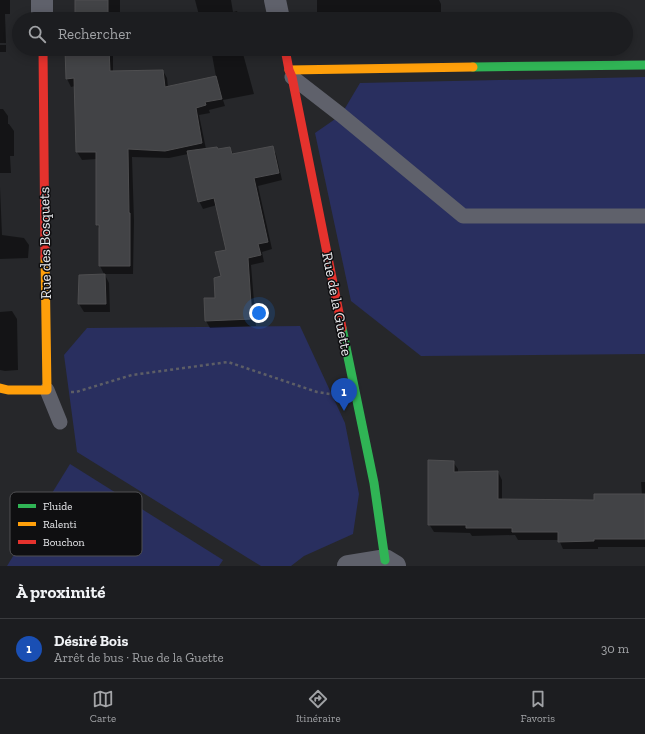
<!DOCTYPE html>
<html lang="fr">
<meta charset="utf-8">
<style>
body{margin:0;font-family:"Zilla Slab",serif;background:#292a2d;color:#f1f3f6}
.you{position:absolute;left:259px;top:313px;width:14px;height:14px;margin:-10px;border:3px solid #fff;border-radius:50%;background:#1a73e8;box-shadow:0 0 0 6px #1a73e833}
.badge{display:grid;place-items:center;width:26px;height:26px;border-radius:50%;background:#a4a5a8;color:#fff;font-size:13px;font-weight:700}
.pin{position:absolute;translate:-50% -33px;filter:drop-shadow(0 1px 2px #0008)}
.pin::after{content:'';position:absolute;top:21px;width:14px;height:12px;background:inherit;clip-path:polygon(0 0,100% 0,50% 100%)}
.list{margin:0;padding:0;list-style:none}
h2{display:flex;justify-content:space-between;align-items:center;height:52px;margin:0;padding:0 16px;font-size:17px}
h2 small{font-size:13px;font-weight:400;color:#a0a2a5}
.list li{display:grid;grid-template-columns:26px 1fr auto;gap:12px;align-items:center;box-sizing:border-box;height:60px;padding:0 16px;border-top:1px solid #3a3b3e}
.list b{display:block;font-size:15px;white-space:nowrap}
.list p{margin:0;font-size:13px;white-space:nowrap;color:#a0a2a5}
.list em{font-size:13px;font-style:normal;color:#a0a2a5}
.icon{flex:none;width:22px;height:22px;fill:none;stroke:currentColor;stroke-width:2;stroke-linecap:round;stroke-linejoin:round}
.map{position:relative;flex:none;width:645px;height:566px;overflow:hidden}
.search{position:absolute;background:#1c1d20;box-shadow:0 2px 10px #0003;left:12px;right:12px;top:12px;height:44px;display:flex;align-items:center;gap:10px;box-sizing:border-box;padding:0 14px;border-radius:22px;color:#a0a2a5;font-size:15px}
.sheet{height:112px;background:#1c1d20}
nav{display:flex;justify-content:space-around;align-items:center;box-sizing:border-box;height:56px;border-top:1px solid #3a3b3e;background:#1c1d20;font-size:11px;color:#a0a2a5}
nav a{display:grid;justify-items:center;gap:2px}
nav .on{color:#a4a5a8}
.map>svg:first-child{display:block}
.green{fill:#292f5f}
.shadow{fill:#0007;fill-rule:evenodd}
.building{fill:#424346;stroke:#4e4e50}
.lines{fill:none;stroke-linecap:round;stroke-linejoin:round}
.path{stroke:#5d5e66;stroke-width:2.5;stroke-dasharray:3 3;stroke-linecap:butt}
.lane{stroke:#5f616b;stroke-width:15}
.street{stroke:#5f616b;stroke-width:22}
.fast{stroke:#30b455;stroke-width:9}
.slow{stroke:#ff9f0a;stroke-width:9}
.jam{stroke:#e5322d;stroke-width:9}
.labels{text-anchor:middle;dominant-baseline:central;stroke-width:3;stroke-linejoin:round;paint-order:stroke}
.street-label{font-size:15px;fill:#e8e9ec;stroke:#0f0f11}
.key{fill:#0f0f11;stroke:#505053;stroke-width:1}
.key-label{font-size:11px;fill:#e8e9ec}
</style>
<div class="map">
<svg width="645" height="566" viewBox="0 0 645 566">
<rect width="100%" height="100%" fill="#26272a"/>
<g class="green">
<path d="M645,77V354L421,356L351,301L315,133L341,115L360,83Z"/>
<path d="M300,326L345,423L359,494L353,534L304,556L291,566H261L77,452L64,355L87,328Z"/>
<path d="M70,464L223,560L219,566H7Z"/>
</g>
<g class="shadow">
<path d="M0,0H10V14H5L6,43H0Z"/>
<rect x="76" y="0" width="44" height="19"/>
<path d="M195,0H231L233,12L237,11L241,19H200ZM209,14L210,16L200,18V16Z"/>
<path d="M317,0H439L441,4V19H317Z"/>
<rect x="0" y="45" width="6" height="7"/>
<path d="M66,49H113V72L163,71L167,78L168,87L216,77L211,49H245L242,50L254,94L223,100L225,106L209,110L210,113L199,115L206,149L218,150L230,148L234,155L272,147L276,154L282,180L258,186L272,249L262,252L264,262L251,265L256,326L210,328L206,321L216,298L223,277L227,250L217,205L203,209L199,201L188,154L169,158L132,157L134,221L133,274H104L100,266V230L97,225V159L82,160L77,152L75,86L71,87L67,79Z"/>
<path d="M0,109H3L8,116V124H9L14,131V156H10L11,173H0Z"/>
<path d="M0,187L2,235L24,238L29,245L28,258L0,259Z"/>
<path d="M105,275L109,283L110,312H84L79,304Z"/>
<path d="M12,311L17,319L18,370L5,371L0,370V312Z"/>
<path d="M453,462L458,469V473L498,472L502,480V500L595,501L642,495L641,482H645V547H598V549H563L559,540H518L515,535L472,536L470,533L434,532L429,524Z"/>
</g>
<g class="building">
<rect x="75" y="0" width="33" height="19"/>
<path d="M65,49H109L110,71L163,70L165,87L216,76L222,99L205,102L206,105L196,108L202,143L165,151L128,149L129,213H130V266H99V225H96V152H76L74,78L66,79Z"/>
<path d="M273,146L279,173L254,178L268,242L258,244L261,255L248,258L252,319L205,321L204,298H215L214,278L221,276L215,252L226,250L214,198L198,202L187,151L217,147L218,149L230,147L232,154Z"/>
<path d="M105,274L106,304H78L79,275Z"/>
<path d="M428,460L454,461V472L498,471V499L594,500V494H645V539H594V541L558,542V532H512V528H466V525H428Z"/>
</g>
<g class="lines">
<path class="path" d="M71,392H76L132,375L228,362L317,392L330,394"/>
<g class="lane">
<path d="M292,77L341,115L463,216H645"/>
<path d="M47,390L60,422"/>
</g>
<g class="street">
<path d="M42,0V19"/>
<path d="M275,0L279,19"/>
<path d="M348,566L385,560L395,566"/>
</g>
<g class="fast">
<path d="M473,67L645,65"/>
<path d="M342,328L374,483L385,560"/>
</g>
<g class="slow">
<path d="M289,70L473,67"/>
<path d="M0,388L8,390H47L45,257"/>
</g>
<g class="jam">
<path d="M43,49L45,257"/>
<path d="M285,49L289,70L292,77L342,328"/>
</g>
</g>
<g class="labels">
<g class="street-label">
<text transform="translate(45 243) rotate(-91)">Rue des Bosquets</text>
<text transform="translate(337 304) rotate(79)">Rue de la Guette</text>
</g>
</g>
<rect x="10" y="492" width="132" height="64" rx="6" class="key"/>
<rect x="18" y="504" width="18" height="4" fill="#30b455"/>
<rect x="18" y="522" width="18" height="4" fill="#ff9f0a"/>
<rect x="18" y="540" width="18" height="4" fill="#e5322d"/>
<g class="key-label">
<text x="43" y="510">Fluide</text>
<text x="43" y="528">Ralenti</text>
<text x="43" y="546">Bouchon</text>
</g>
</svg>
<div class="you"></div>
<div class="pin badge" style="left:344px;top:411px;background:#1a4fb4">1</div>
<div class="search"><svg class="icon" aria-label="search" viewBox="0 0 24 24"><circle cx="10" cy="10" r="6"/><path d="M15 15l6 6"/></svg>Rechercher</div>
</div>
<section class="sheet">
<h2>À proximité<small></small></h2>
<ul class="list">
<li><span class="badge" style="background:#1a4fb4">1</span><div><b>Désiré Bois</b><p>Arrêt de bus · Rue de la Guette</p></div><em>30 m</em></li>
</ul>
</section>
<nav>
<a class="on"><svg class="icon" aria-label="map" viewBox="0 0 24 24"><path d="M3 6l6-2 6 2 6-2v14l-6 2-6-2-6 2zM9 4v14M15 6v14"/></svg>Carte</a>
<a><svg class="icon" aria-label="directions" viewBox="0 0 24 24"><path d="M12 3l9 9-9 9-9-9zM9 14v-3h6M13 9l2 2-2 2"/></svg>Itinéraire</a>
<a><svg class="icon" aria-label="saved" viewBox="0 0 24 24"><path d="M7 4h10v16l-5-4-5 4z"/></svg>Favoris</a>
</nav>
